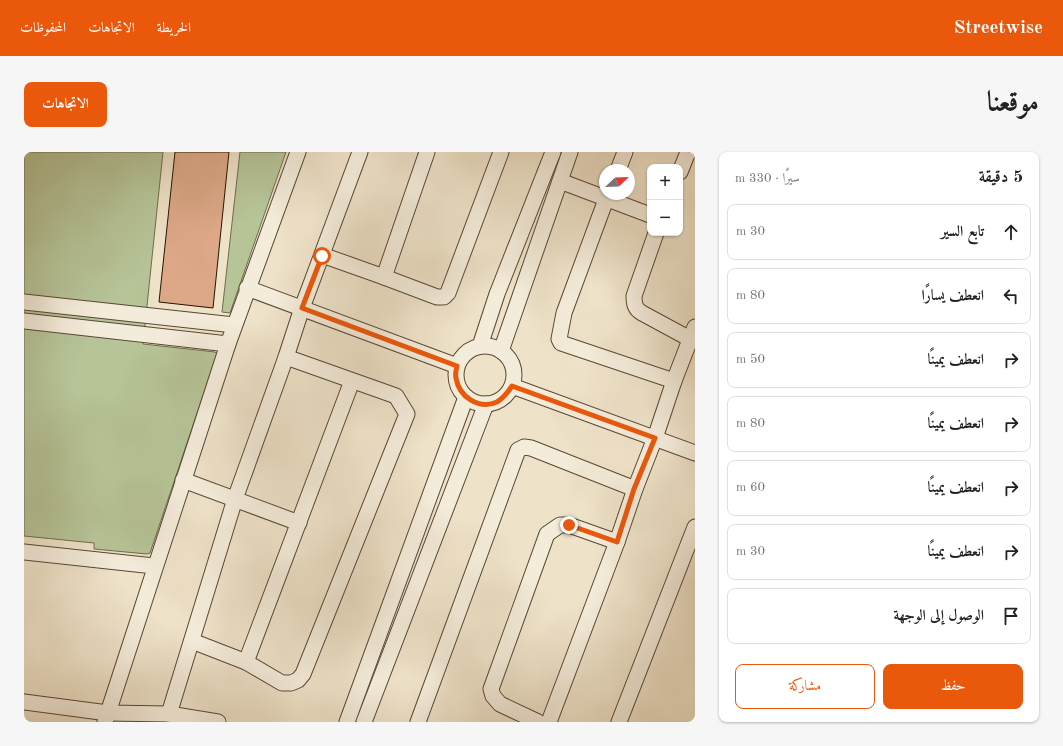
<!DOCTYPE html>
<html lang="ar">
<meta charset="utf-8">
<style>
body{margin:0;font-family:"Old Standard TT",Amiri,serif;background:#f6f6f6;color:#222;direction:rtl}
.controls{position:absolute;right:12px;top:12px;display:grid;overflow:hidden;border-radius:8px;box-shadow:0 1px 3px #0004}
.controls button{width:36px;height:36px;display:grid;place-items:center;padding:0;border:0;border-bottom:1px solid #e0e0e0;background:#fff;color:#222;font:20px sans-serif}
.compass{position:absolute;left:575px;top:12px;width:36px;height:36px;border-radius:50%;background:#fff;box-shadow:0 1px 3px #0004;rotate:67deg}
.stop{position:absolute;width:12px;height:12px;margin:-9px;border:3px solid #ea580c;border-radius:50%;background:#fff}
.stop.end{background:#ea580c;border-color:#fff;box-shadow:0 1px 4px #0008}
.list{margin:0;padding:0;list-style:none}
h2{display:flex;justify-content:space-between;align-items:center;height:52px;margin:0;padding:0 16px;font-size:17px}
h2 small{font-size:13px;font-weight:400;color:#767676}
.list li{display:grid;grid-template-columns:26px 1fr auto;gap:12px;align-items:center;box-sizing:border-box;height:56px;margin:0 8px 8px;padding:0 8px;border:1px solid #e0e0e0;border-radius:8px}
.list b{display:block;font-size:15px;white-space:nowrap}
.list em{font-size:13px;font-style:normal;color:#767676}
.actions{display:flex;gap:8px;padding:12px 16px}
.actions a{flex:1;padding:9px 0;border:1px solid #ea580c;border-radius:8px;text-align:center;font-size:14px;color:#ea580c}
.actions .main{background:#ea580c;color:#fff}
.icon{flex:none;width:22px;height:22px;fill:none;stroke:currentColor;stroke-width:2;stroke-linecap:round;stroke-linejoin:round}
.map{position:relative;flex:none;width:671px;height:570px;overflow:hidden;direction:ltr;border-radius:8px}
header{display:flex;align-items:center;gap:24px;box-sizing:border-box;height:56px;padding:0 20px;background:#ea580c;color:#fff}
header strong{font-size:19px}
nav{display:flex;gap:22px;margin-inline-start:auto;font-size:14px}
.intro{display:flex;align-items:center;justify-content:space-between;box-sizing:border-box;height:96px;padding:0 24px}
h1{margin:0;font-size:28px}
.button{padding:10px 18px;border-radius:8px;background:#ea580c;color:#fff;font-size:14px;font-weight:700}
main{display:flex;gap:24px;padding:0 24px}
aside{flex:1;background:#fff;border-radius:8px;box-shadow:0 1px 3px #0004}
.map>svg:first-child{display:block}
.green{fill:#b6c498;stroke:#6e6c4e}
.building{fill:#dca888;stroke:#261403}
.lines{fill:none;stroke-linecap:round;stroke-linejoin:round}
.minor-casing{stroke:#584834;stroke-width:17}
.minor{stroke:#f4ecdb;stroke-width:15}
.route{stroke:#ea580c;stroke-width:5}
</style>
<header>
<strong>Streetwise</strong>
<nav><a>الخريطة</a><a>الاتجاهات</a><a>المحفوظات</a></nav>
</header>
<div class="intro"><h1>موقعنا</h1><a class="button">الاتجاهات</a></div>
<main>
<aside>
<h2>5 دقيقة<small>سيرًا · 330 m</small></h2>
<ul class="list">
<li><svg class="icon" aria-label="ahead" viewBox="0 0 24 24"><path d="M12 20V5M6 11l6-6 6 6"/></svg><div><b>تابع السير</b></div><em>30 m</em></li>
<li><svg class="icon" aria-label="left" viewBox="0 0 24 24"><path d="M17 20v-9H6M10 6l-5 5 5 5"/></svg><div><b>انعطف يسارًا</b></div><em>80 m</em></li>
<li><svg class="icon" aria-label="right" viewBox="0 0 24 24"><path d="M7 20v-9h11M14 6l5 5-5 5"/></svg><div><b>انعطف يمينًا</b></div><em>50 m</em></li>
<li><svg class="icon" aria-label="right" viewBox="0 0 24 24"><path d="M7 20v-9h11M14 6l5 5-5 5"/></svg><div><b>انعطف يمينًا</b></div><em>80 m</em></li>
<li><svg class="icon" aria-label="right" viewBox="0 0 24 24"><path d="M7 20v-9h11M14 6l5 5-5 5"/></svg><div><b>انعطف يمينًا</b></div><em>60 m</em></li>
<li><svg class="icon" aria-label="right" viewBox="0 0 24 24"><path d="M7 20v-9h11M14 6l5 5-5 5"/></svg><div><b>انعطف يمينًا</b></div><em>30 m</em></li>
<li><svg class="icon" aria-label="arrive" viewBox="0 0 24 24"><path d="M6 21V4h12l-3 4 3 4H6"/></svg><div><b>الوصول إلى الوجهة</b></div></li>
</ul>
<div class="actions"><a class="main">حفظ</a><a>مشاركة</a></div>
</aside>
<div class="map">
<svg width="671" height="570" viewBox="0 0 671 570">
<rect width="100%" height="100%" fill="#eee2c8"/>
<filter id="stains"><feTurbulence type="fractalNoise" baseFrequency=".005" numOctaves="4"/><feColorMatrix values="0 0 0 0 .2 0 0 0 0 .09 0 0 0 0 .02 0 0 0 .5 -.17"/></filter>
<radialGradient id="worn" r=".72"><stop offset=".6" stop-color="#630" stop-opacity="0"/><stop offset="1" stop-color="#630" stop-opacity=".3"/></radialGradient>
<g class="green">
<path d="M0,0H139L119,192L191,200L193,202L126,401L123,402L70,397V391L0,384Z"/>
<path d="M216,0H262L206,161L198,160Z"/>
</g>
<path class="building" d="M151,0H205L189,156L135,150Z"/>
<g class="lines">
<g class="minor-casing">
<g id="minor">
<path d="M594,18L601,0"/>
<path d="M656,20L664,0"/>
<path d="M536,29L626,63"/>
<path d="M584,42L540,161L535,187L537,191L650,229"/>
<path d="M632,81L610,144C610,152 611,157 618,161L666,187"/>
<path d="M298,103L360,125L403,0"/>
<path d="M360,125L413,145H420L424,141L477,0"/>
<path d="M223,136L433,214"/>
<path d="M0,150L210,173"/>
<path d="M0,169L204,192"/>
<path d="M456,194L473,142L529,0"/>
<circle cx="461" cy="223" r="29"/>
<path d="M477,199L546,0"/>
<path d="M488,234L671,301"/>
<path d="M159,328L275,371"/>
<path d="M0,400L130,414"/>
<path d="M168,489L222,510L258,531H267L274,528L279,522L383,262L372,244L262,205"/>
<path d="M222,510L328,229"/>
<path d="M0,550L84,561L145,562L194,570"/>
<path d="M145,562L211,347L262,205L278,156L336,0"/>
<path d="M81,570L204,192L274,0"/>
<path d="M323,570L442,245"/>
<path d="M340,570L462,252"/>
<path d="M394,570L494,298L500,295L507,296L611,337"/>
<path d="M514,570L476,552L469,544L467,537L523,382L536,373H545L593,390"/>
<path d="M525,570L593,390L611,337L631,286L650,229L671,175"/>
<path d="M595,570L671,375"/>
</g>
</g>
<use href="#minor" class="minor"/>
</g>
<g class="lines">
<path class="route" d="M298,104L278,156L433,214C432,218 431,222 432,226C435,245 455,258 473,250C480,246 484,240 488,234L631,286L610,337L593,390L545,373"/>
</g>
<rect width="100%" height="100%" filter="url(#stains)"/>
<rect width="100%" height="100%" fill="url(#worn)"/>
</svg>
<div class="controls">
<button>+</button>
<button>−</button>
</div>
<svg class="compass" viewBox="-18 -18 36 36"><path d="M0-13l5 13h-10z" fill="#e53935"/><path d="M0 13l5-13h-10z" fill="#767676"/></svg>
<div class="stop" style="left:298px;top:104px"></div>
<div class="stop end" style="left:545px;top:373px"></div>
</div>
</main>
